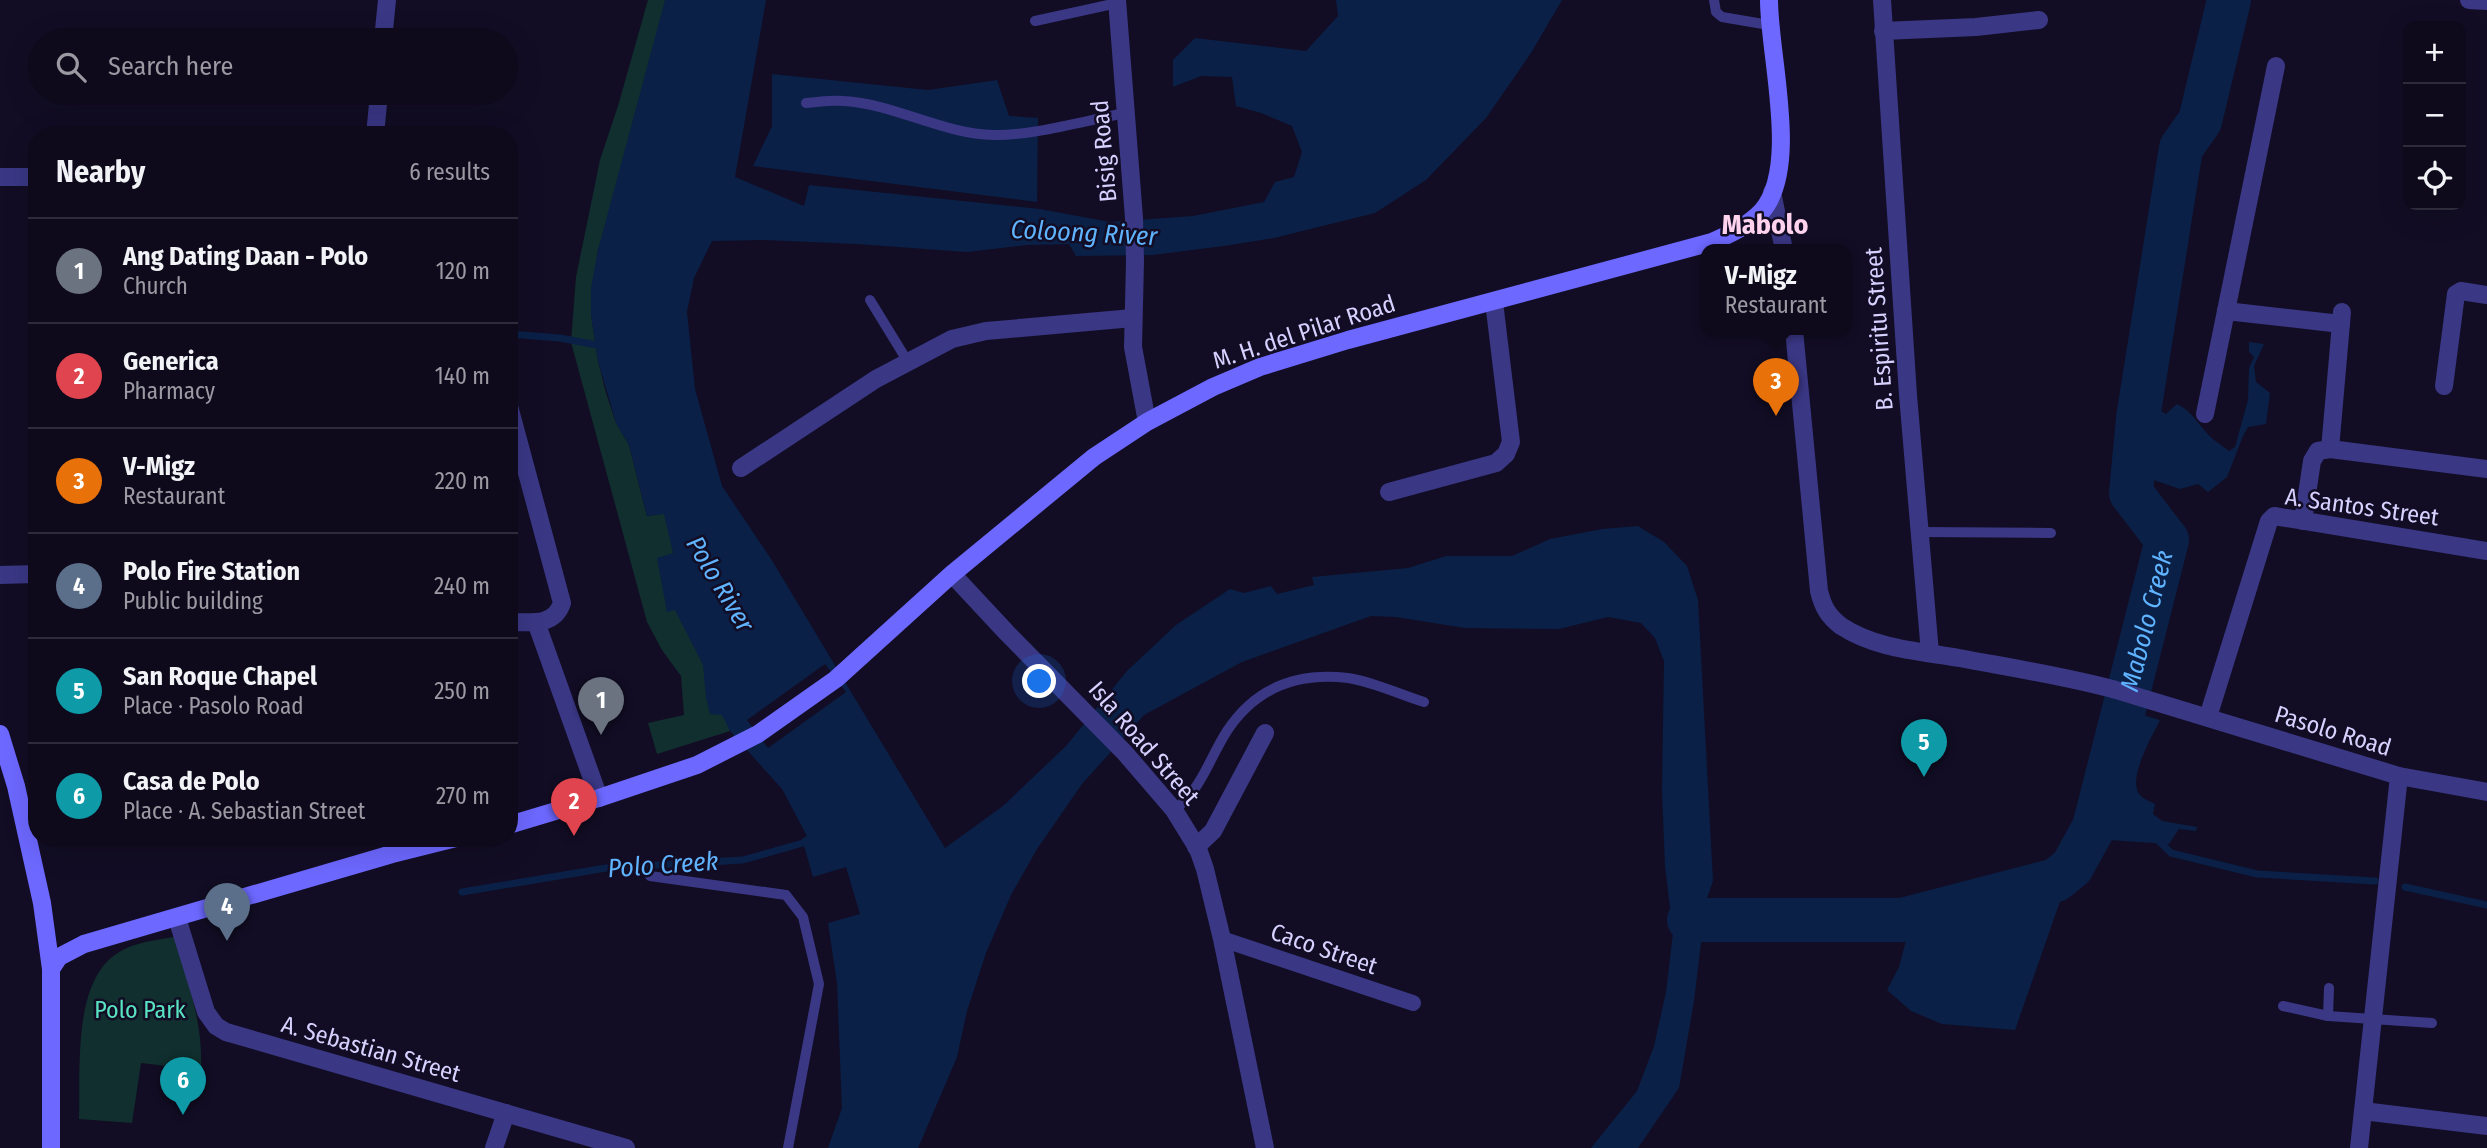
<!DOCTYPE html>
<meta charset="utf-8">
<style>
body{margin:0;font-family:"Fira Sans Condensed",sans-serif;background:#171324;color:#f1f3f6}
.controls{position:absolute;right:21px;top:21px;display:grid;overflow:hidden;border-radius:14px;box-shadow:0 7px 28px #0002}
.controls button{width:63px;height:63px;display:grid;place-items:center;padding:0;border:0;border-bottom:2px solid #2e2b3a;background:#0e0a1b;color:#f1f3f6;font:35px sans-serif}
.you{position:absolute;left:1040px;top:682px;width:24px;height:24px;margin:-18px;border:5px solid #fff;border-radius:50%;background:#1a73e8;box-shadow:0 0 0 10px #1a73e833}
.badge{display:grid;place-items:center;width:46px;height:46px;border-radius:50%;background:#d93025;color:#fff;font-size:23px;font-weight:700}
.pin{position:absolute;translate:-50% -58px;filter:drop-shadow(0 2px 4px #0008)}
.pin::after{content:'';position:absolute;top:37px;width:24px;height:21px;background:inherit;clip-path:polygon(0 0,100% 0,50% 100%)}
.popup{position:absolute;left:1701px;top:244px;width:150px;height:91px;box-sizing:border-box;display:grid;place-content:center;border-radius:14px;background:#0e0a1b;filter:drop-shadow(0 2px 5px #0005);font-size:23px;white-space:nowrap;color:#9b9aa3}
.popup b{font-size:26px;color:#f1f3f6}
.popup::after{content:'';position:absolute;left:50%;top:100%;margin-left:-14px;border:14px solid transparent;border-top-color:#0e0a1b}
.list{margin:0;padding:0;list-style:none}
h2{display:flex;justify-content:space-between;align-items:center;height:91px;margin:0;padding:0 28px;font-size:30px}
h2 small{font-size:23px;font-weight:400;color:#9b9aa3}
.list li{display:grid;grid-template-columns:46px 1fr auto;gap:21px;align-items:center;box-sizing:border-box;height:105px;padding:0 28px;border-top:2px solid #2e2b3a}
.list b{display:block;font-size:26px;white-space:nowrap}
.list p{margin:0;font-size:23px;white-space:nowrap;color:#9b9aa3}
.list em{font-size:23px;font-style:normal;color:#9b9aa3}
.icon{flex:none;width:38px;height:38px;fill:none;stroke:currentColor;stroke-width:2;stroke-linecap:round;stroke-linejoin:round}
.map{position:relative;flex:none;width:2487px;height:1148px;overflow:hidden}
.search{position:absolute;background:#0e0a1b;box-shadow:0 7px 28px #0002;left:28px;top:28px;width:490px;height:77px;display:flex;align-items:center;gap:18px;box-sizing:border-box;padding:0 24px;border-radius:38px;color:#9b9aa3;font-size:26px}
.panel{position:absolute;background:#0e0a1b;box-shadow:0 7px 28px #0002;left:28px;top:126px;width:490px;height:721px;border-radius:28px}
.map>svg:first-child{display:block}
.green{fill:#102f2e}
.water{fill:#0a2047}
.pier{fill:#120d24}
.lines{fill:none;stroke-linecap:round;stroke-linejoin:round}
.stream{stroke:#0a2047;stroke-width:7}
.river{stroke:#0a2047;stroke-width:44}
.service{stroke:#3a3785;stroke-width:10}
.pedestrian{stroke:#3a3785;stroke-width:16}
.minor{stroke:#3a3785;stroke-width:18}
.tertiary{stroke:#3a3785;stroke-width:18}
.secondary{stroke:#6d68ff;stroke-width:18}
.labels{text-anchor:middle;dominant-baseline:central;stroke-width:5;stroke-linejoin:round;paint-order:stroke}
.street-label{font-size:24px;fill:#d6d1ff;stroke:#120d24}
.park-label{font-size:24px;fill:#58e4c2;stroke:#120d24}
.water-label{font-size:26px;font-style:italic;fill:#5fb3ff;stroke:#120d24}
.quarter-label{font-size:28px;font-weight:bold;fill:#ffd3ee;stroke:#120d24}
</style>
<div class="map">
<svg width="2487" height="1148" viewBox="0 0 2487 1148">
<rect width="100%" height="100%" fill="#120d24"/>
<g class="green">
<path d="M648,0H670L598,250L591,315L598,361L606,393L616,423L629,445L647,516L664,513L704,665L730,731L657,754L648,723L684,715L681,676L662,650L647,622L571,342L576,277L600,160L618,106Z"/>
<path d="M174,937C188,983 203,1021 201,1070L141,1063L132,1123L79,1119C81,1072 71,978 121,951C136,942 157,940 174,937Z"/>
</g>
<g class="water">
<path d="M665,0H766L735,177L804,206L809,185L1040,209L1110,222L1193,216L1264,202L1275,182L1294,177L1302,152L1292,126L1261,113L1236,106L1232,77L1201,76L1173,87V60L1195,38L1306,51L1338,16L1336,0H1562L1531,53L1486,118L1426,180L1375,213L1274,238L1231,245L1153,255L1076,256L1069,244L1027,245L967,252L857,244L764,240L712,241L694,278L687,312L695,389L722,486L771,559L945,848L1003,806L1066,746L1127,671L1176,625L1230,589L1244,593L1271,586L1277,594L1314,585L1312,577L1408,568L1446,556H1512L1550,539L1602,529L1638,526L1664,542L1687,566L1698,600L1713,881L1706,901L1694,1001L1679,1088L1638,1148H1591L1637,1091L1654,1046L1666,992L1673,933L1665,866L1662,791L1664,661L1655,638L1641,623L1608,617L1559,629L1465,628L1396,617L1371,616L1242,662L1144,715L1082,784L1037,849L1011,895L986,953L967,1011L957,1057L918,1148H828L842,1108L837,983L828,923L860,914L846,867L813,877L802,839L807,836L782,789L730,731L722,715L710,714L706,697L703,665L675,610L667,612L657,558L673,553L664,514L647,516L629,445L616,423L598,361L591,315V288L598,250Z"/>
<path d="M772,74L928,90L997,80L1009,116L1038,118L1037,202L753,166L772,126Z"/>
<path d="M2249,342L2264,344L2254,366L2256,382L2270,393L2266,424L2248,427L2243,436L2227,477L2208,492L2198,484L2180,489L2148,478L2138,490L2123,487L2135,396L2166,414L2177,404C2191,411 2196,421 2206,432C2212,440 2222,445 2229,451L2235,447L2248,400L2249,368L2254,357L2249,352Z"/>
<path d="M2115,707L2160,720C2153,735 2126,780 2140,795C2143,799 2150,801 2155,804L2153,814L2162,821L2197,827L2196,831L2179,829L2169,844L2094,839L2085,831Z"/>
<path d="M2072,867L2015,1030L1942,1024L1911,1011L1887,990L1899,967L1909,929L1902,920L2029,889Z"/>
</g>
<path class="pier" d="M825,664L846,692L768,748L747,720Z"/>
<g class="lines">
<g class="stream">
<path d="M509,334L560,338L602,346"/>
<path d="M2157,839L2171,853L2257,874L2375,881"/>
<path d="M2405,887L2487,905"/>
<path d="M462,892L606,868L743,860L810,841"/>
</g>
<path class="river" id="s1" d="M1689,920H1902L2056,880L2072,867L2094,827L2167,540L2131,493L2138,418L2181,148L2200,121L2229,0"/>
<g class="service">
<path d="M1714,0L1716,12L1722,17L1769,25"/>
<path d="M1035,21L1117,3"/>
<path d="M806,103C818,102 832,100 844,101C895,104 942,134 994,135C1032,136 1087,120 1126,113"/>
<path d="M870,300L908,362"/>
<path d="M1920,532L2051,533"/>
<path d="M1174,810C1202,789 1209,759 1227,731C1256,687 1297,672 1348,678C1371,681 1401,695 1424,702"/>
<path d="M387,838L392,854"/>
<path d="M650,876L786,895L803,917L819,984L788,1148"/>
<path d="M2283,1006L2328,1016L2432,1023"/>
<path d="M2328,1016L2329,988"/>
</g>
<path class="pedestrian" d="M1222,939L1413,1003"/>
<g class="minor">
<path d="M1117,0L1134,218L1135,261L1133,347L1147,422"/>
<path d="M1882,0L1908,395L1930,653"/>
<path d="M2469,0L2487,1"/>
<path d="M1883,31L1976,27L2039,20"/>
<path d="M383,40L387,0"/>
<path d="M375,135L379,93"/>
<path d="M0,177H37"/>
<path d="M2226,311L2341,324"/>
<path d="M2444,386L2456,294L2461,291L2487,295"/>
<path d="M509,406L562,603C554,627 530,622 509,622"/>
<path d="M2205,414L2276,66"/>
<path d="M2330,449L2342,312"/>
<path d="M741,468L876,379L952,339L986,331L1133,318"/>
<path d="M1389,492L1496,463L1506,454L1511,442L1494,302"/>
<path d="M2303,521L2312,461L2318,451L2330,449L2487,469"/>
<path d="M952,574L1007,633L1125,753L1174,810L1198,849L1205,869L1222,939L1265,1148"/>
<path d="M0,575L37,574"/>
<path d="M536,622L599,798"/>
<path d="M2208,717L2269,521L2274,516L2487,551"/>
<path d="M2399,776L2487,792"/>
<path d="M1196,847L1213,831L1265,733"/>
<path d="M177,918L206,1012L216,1026L226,1032L626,1148"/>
<path d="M2363,1111L2487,1126"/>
<path d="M494,1148L506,1113"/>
</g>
<g class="tertiary">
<path d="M1772,192L1784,250"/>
<path d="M1794,330L1819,591C1823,607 1828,616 1841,626C1876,649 1919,651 1959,658C2012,668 2065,676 2116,690L2399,776L2359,1148"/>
</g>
<g class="secondary">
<path d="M0,734L16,786L42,903L51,969V1148"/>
<path d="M509,825L599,798L697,765L758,734L836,679L952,574L1094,457L1147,422L1213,387L1260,367L1348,340L1712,242C1730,234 1748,226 1762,211C1800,167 1769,56 1769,0"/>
<path d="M51,969L59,957L84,944L392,854L456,838"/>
</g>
</g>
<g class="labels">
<g class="street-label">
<text transform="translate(1104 151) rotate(-95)">Bisig Road</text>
<text transform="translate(1879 329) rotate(-94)">B. Espiritu Street</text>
<text transform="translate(1304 332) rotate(-18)">M. H. del Pilar Road</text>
<text transform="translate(2362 507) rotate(8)">A. Santos Street</text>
<text transform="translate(2333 731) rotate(17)">Pasolo Road</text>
<text transform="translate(1144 743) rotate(49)">Isla Road Street</text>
<text transform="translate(1324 949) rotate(19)">Caco Street</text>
<text transform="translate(371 1049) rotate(16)">A. Sebastian Street</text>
</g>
<g class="park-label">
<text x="140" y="1010">Polo Park</text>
</g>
<g class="water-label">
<text transform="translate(1084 233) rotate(3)">Coloong River</text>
<text transform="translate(720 584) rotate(59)">Polo River</text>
<text stroke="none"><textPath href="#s1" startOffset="651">Mabolo Creek</textPath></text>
<text transform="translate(663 865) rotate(-4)">Polo Creek</text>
</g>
<g class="quarter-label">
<text x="1765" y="224">Mabolo</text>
</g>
</g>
</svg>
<div class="controls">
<button>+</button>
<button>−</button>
<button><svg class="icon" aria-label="locate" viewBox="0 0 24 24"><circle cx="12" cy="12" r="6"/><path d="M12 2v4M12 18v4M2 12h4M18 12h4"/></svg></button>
</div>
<div class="you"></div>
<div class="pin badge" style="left:601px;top:735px;background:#6b7280">1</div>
<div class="pin badge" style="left:574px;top:836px;background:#e0444e">2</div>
<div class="pin badge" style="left:1776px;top:416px;background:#e8710a">3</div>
<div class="popup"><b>V-Migz</b>Restaurant</div>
<div class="pin badge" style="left:227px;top:941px;background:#5c6f8a">4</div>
<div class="pin badge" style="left:1924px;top:777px;background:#0f9aa8">5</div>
<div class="pin badge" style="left:183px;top:1115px;background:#0f9aa8">6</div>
<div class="search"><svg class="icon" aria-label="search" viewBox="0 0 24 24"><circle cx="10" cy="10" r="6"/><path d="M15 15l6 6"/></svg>Search here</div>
<section class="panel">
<h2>Nearby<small>6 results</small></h2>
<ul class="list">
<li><span class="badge" style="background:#6b7280">1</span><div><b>Ang Dating Daan - Polo</b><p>Church</p></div><em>120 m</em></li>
<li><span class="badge" style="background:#e0444e">2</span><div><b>Generica</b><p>Pharmacy</p></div><em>140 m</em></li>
<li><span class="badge" style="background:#e8710a">3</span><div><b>V-Migz</b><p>Restaurant</p></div><em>220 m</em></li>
<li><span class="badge" style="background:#5c6f8a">4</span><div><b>Polo Fire Station</b><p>Public building</p></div><em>240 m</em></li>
<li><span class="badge" style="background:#0f9aa8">5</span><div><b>San Roque Chapel</b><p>Place · Pasolo Road</p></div><em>250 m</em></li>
<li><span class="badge" style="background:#0f9aa8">6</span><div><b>Casa de Polo</b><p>Place · A. Sebastian Street</p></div><em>270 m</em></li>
</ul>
</section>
</div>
